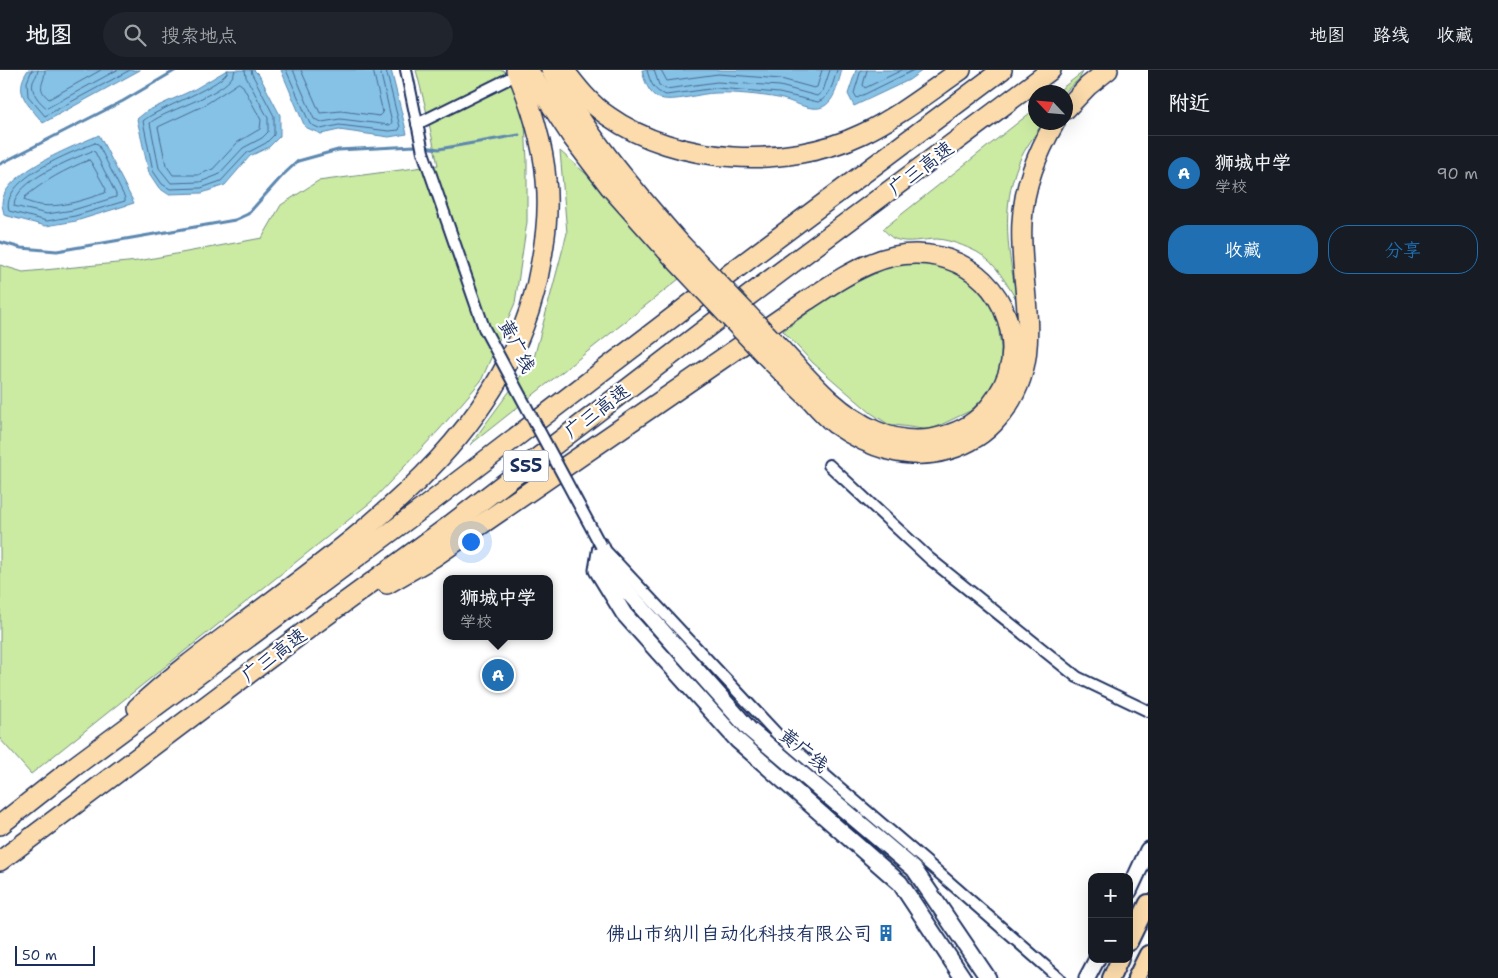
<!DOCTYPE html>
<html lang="zh">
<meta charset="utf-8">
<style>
body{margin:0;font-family:"Shantell Sans","LXGW WenKai TC",sans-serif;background:#20242c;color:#f1f3f6}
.controls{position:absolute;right:15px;bottom:15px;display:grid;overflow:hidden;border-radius:10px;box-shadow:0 5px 20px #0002}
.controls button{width:45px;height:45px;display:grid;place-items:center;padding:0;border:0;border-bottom:1px solid #363941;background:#171b24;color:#f1f3f6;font:25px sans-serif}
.compass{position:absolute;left:1028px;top:15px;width:45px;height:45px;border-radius:50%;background:#171b24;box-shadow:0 5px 20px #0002;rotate:296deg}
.scale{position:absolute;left:15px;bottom:12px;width:80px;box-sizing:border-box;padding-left:5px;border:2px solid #1b2f5e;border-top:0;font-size:14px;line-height:18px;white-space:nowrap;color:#1b2f5e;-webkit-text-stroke:4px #fff;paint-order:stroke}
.you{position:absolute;left:470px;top:471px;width:18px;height:18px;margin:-12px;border:4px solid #fff;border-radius:50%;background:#1a73e8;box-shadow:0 0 0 8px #1a73e833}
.badge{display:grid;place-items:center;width:32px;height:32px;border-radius:50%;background:#1f6fb2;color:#fff;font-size:16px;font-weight:700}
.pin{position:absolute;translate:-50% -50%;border:2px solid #fff;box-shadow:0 1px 5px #0006}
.popup{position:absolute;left:443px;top:505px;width:110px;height:65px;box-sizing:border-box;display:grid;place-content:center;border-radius:10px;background:#171b24;filter:drop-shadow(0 1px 4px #0005);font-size:16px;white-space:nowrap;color:#9ea1a6}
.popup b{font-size:19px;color:#f1f3f6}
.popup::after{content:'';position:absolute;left:50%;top:100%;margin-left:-10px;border:10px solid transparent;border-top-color:#171b24}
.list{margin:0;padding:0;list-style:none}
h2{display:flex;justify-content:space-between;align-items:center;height:65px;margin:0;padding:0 20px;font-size:21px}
h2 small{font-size:16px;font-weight:400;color:#9ea1a6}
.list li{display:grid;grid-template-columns:32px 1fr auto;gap:15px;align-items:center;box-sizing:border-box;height:75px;padding:0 20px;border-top:1px solid #363941}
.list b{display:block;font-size:19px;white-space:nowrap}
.list p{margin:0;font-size:16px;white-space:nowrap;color:#9ea1a6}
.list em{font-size:16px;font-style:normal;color:#9ea1a6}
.actions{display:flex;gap:10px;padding:15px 20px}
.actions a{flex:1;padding:11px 0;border:1px solid #1f6fb2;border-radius:20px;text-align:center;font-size:18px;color:#1f6fb2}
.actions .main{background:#1f6fb2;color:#fff}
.icon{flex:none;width:28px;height:28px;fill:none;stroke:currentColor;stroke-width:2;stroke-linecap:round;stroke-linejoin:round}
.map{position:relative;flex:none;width:1148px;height:908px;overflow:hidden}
header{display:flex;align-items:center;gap:30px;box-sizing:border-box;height:70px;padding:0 25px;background:#171b24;border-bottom:1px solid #363941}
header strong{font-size:24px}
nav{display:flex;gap:28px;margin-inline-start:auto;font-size:18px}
.search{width:350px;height:45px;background:#20242c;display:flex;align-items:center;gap:12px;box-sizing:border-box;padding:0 18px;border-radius:28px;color:#9ea1a6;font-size:19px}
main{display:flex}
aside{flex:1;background:#171b24}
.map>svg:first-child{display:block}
.green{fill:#cbeaa2;stroke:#738c80}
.water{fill:#86c2e5;stroke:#5b87af}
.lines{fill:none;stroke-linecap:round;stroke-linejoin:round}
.shore{stroke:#466a94;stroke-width:1}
.stream{stroke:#5b87af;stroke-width:3}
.street-casing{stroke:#1b2f5e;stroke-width:14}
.secondary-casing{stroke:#1b2f5e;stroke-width:19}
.primary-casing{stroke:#1b2f5e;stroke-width:20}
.highway-casing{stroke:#1b2f5e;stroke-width:22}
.street{stroke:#fff;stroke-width:10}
.secondary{stroke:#fff;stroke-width:15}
.primary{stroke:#fcdcac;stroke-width:16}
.highway{stroke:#fcdcac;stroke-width:19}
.street-bridge-casing{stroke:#1b2f5e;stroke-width:14;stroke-linecap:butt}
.highway-bridge-casing{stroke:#1b2f5e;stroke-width:22;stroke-linecap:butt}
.street-bridge{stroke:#fff;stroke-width:10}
.highway-bridge{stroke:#fcdcac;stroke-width:19}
.labels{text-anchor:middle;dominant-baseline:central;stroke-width:4.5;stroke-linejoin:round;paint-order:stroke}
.shield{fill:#fff;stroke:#5f6d8e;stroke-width:1}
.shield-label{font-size:18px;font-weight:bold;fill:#1b2f5e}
.street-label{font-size:19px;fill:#1b2f5e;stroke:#fff}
.poi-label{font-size:19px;fill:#1b2f5e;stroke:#fff;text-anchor:end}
</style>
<header>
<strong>地图</strong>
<div class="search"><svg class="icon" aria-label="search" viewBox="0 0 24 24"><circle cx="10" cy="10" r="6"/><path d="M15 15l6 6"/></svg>搜索地点</div>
<nav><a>地图</a><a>路线</a><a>收藏</a></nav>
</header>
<main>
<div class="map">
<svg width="1148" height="908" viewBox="0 0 1148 908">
<rect width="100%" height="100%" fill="#fff"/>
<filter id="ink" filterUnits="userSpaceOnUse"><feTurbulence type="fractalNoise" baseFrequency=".02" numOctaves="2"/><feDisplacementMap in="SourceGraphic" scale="10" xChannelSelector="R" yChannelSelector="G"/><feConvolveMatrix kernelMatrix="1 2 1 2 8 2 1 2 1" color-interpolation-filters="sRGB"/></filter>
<g filter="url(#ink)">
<g class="green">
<path d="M416,0H503L516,15L524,37L527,90V152L515,233L481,311L439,360L371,432L31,704L0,669V195L23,202L138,191L262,168L281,135L318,111L438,95L425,35Z"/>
<path d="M1083,2L1079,9L1065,22H1057Z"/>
<path d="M1035,39L1036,52L1043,53C1035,65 1025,78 1019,92C1000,137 1008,185 1018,232C1006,214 997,193 977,182C965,176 950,170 937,169C924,169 907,174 895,169C891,168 886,162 883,159Z"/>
<path d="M560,81L585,103L679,209L470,375L534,288L567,163Z"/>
<path d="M897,193H927L959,203L980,220L996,239L1001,277V295L994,318L970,341L930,360L888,354L871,343L813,293L783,261L836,222Z"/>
</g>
<g class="water">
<path d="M28,0H140L43,53C29,35 12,23 28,0Z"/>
<path d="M227,0H254L259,5L280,45V66L269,77L250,86L225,115L202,123L168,124L159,118L149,103L137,49L147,41L195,19Z"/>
<path d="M281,0H391L407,64L389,67L339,60L321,64L305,57Z"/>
<path d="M642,0H842C838,12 835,35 819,38C806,40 791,30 778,28C762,25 733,22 716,23C699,23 675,33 659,28C649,25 644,10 642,0Z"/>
<path d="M856,0H923L909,10L854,36L848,24Z"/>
<path d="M99,65L134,133L76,151L46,156L4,145C4,142 2,137 2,134C2,103 75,76 99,65Z"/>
</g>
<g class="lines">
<g class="shore">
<path d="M32,0L27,12L28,26L45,46L130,0"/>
<path d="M38,0C37,6 35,7 33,12C30,22 40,33 47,38L117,0"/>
<path d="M45,0C45,14 35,17 49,29L101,0"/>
<path d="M228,0C227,15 157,38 143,51L153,101L162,114L170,119L201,118L221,111L247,83L266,73L274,65V46L252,4L251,0"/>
<path d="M235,0C233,23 166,39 150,53L159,98L171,113L200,112L218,105L243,78L262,68L268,62V48L246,7L245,0"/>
<path d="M286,0L310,54L321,59L339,55L389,61L399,60L400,57L386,0"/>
<path d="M293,0L314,49L322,52L340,49L390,55L392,52L380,0"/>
<path d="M301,0L320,43L341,41L380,46L383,43L373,0"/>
<path d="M647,0C650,12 654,22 666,25L717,18L779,23L818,32C831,27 833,12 837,0"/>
<path d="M654,0L659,15L666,19L717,12L780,16L817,26L823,21L830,0"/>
<path d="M661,0L667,11L718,4L781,9L814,18L817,17L822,0"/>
<path d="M861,0L854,23L857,28L914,0"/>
<path d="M867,0L863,15L865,18L902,0"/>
<path d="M239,13L243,16L261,50L260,59L238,72L213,99L198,105H173L166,95L158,57L203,36Z"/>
<path d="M95,73L98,74L125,128V131L75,146L47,151L9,141C0,109 72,82 95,73Z"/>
<path d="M92,81L95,82L116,124V127L73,140L47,144L14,136C15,110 71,90 92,81Z"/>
<path d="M89,90L91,92L106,119L105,123C79,131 50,143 24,130L25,127C44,111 66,99 89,90Z"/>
</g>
<g class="stream">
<path d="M0,94L123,31L176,0"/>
<path d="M0,172L21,178L57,181L235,150L248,144L283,105L298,91L338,80L415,76L439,79L519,65"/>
</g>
<g class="street-casing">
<g id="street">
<path d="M406,0L423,82L484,258"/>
<path d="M417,54L512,7"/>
<path d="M829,395L930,489L1077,607L1148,641"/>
<path d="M605,480L777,664L923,789L1059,908"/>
</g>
</g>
<g class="secondary-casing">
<g id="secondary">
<path d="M1129,821L1148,780"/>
<path d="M963,908L900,813L737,670L624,544L597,500L601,476L611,503L749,659L914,799L988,908"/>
<path d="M1087,908L1097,889"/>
</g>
</g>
<g class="primary-casing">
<g id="primary">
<path d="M1129,872L1148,833"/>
<path d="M1111,908L1120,889"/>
<path d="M1136,908L1148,884"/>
</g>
</g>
<g class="highway-casing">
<g id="highway">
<path d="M528,0L572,67L610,117L667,181"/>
<path d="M551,0C585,64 632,118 679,172"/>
<path d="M564,0C577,17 590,34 608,46C677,95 787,100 862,64C898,47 929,22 961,0"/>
<path d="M1066,39L1088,16L1108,0"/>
<path d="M765,285C780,300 795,315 811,330C818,338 826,347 835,354C868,377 908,392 948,380C968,374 985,364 998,348C1049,290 1018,221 1022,152C1024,115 1037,84 1055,52"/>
<path d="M387,514L434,487L806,231C828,217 849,202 872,193C930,168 997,196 1010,260C1015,284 1010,308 996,328C985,345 969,358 950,364C925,373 900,372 876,361C835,343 807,307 777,275"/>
<path d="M137,638C169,608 204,582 239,556C365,461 514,360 541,192C546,166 549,137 546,110C544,77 530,31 516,0"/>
<path d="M0,755L75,696L427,435L732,202L1002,0"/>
<path d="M0,791L312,556L445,459L747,227L1051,0"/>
</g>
</g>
<use href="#street" class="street"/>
<use href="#secondary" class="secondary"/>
<use href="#primary" class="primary"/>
<use href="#highway" class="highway"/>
<g class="street-bridge-casing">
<path id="street-bridge" d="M484,258L601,476"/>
</g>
<g class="highway-bridge-casing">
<g id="highway-bridge">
<path d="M679,172L777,275"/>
<path d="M667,181L765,285"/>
</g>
</g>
<use href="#street-bridge" class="street-bridge"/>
<use href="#highway-bridge" class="highway-bridge"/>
</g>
</g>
<defs>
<g id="building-bare" transform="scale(1.35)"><path d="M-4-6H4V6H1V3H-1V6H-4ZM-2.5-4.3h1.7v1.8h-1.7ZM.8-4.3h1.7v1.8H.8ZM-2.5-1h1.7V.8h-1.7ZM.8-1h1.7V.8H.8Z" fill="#1f6fb2" stroke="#fff" stroke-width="2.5" paint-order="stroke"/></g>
</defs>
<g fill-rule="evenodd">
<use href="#building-bare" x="886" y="863"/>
</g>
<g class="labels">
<rect class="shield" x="503.5" y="380.5" width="45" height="31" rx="4"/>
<g class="shield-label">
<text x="526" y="396">S55</text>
</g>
<g class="street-label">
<text transform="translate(921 98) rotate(-37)">广三高速</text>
<text transform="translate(517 276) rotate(63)">黄广线</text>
<text transform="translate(597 341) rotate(-37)">广三高速</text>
<text transform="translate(274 585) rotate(-37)">广三高速</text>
<text transform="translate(804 680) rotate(40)">黄广线</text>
</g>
<g class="poi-label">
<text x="872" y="863">佛山市纳川自动化科技有限公司</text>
</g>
</g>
</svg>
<div class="controls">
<button>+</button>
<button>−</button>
</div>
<svg class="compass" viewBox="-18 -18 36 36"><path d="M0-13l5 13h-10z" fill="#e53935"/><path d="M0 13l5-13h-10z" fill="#9ea1a6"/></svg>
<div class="scale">50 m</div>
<div class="you"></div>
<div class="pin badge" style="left:498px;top:605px">A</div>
<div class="popup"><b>狮城中学</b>学校</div>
</div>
<aside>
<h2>附近<small></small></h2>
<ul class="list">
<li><span class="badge">A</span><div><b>狮城中学</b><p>学校</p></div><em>90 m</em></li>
</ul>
<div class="actions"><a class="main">收藏</a><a>分享</a></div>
</aside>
</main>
